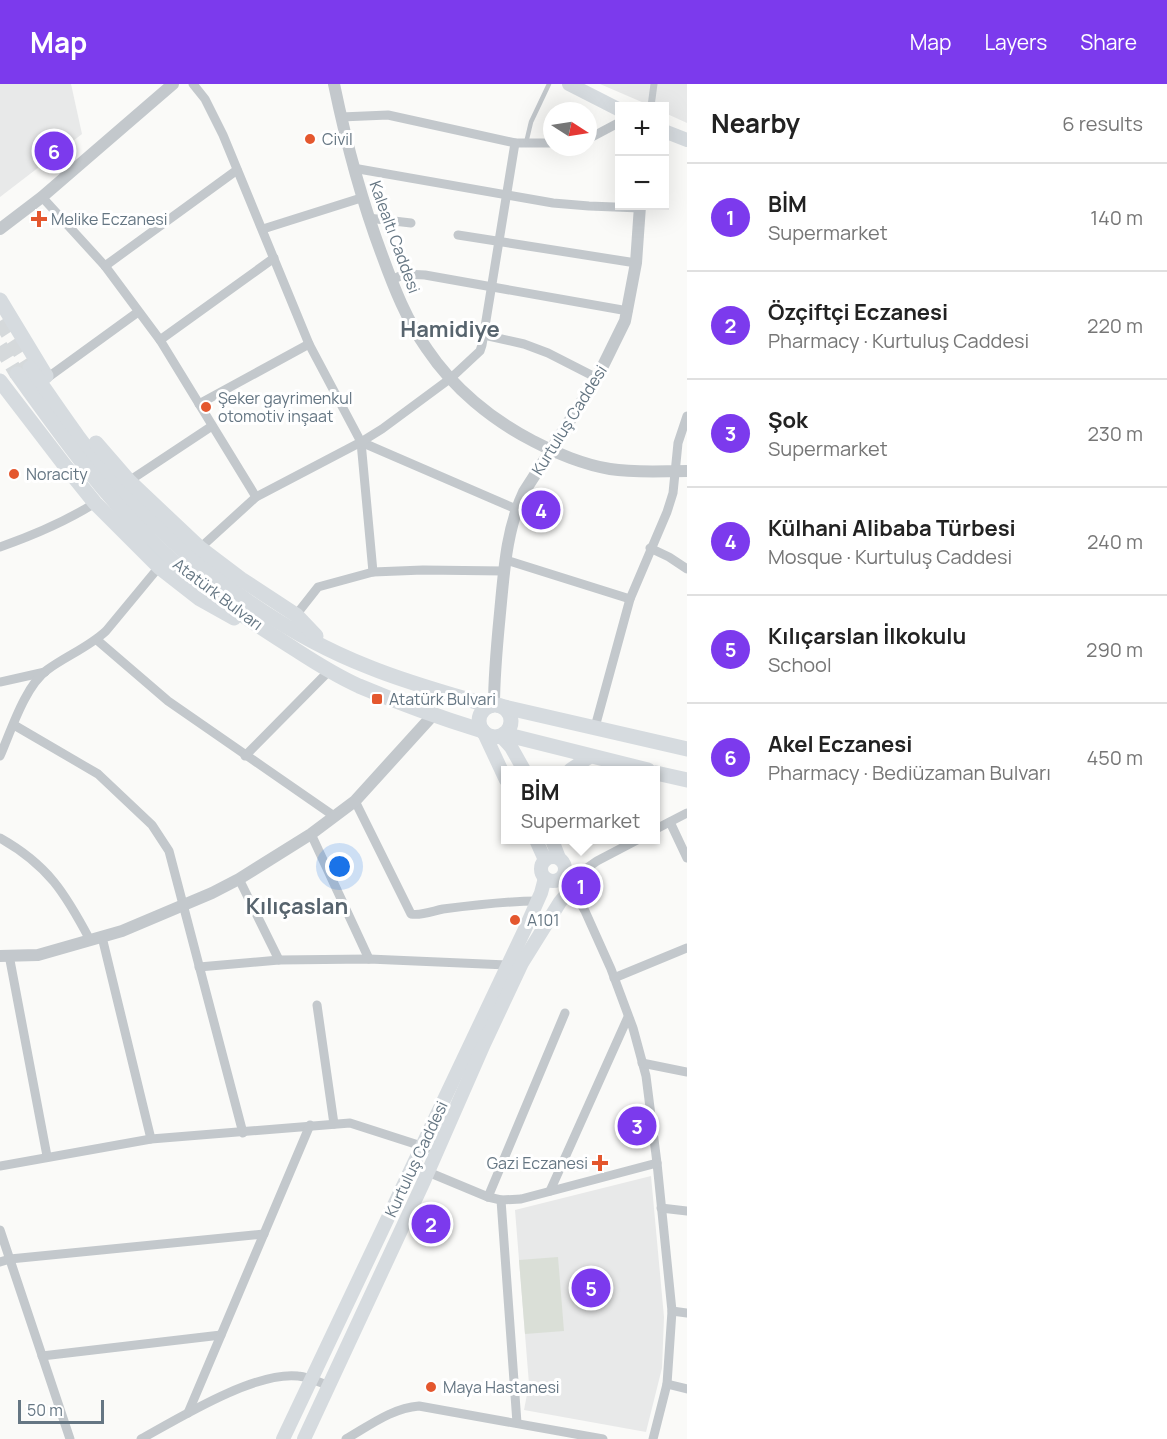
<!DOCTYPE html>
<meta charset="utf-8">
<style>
body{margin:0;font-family:Manrope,sans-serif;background:#f2f2f2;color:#222}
.controls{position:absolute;right:18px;top:18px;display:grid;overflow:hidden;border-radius:0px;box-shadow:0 6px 24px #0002}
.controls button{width:54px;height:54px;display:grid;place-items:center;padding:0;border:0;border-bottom:2px solid #e0e0e0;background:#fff;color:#222;font:30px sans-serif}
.compass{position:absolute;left:543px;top:18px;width:54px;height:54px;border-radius:50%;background:#fff;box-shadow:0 6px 24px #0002;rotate:102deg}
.scale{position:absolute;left:18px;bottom:15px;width:86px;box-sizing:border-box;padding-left:6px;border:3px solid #657683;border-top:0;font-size:16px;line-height:21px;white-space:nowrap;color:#657683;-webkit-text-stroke:4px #fff;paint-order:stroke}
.you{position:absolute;left:340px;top:783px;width:21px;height:21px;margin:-15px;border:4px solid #fff;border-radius:50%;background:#1a73e8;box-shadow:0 0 0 9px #1a73e833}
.badge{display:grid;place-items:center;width:39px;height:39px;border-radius:50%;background:#7c3aed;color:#fff;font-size:20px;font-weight:700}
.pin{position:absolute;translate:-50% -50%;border:3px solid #fff;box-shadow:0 2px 6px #0006}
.popup{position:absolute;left:501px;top:682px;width:159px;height:78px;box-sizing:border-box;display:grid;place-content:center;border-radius:0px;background:#fff;filter:drop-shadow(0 2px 4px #0005);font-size:20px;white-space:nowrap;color:#767676}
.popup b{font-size:22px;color:#222}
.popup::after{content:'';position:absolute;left:50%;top:100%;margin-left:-12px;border:12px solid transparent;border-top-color:#fff}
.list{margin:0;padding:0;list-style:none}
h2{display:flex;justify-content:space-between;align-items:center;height:78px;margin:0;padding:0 24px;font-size:26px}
h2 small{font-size:20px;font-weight:400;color:#767676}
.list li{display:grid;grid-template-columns:39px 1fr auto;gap:18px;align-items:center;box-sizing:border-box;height:108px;padding:0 24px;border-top:2px solid #e0e0e0}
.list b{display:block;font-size:22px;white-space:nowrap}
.list p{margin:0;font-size:20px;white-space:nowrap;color:#767676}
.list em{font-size:20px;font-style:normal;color:#767676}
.map{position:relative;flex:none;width:687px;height:1355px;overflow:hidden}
header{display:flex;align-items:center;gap:36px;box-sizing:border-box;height:84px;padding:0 30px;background:#7c3aed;color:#fff}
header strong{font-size:28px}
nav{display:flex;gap:33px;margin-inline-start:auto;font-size:21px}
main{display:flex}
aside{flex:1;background:#fff}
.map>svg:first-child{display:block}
.built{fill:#e8e9e9}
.green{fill:#dadfd7}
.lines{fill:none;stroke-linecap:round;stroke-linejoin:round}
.primary-tunnel{stroke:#d5d9db;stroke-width:15;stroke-dasharray:15 8;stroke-linecap:butt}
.service{stroke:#c3c8cc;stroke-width:4.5}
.pedestrian{stroke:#c3c8cc;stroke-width:7}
.minor{stroke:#c3c8cc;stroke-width:9}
.tertiary{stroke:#c3c8cc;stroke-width:12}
.secondary{stroke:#d6dbdf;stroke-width:14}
.primary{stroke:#d6dbdf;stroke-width:15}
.poi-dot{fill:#e4572e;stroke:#fff;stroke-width:2}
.labels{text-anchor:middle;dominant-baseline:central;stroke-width:6;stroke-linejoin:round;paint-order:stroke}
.poi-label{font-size:16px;fill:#657683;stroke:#fff;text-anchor:start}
.street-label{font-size:16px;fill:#657683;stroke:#fff}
.district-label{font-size:22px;font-weight:bold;fill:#57646e;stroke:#fff}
</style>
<header>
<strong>Map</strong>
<nav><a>Map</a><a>Layers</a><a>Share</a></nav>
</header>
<main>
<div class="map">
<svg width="687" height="1355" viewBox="0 0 687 1355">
<rect width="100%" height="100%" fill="#fafaf8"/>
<g class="built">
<path d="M0,0H71L82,50L0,113Z"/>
<path d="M600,0H687V39L665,29L664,22H651Z"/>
<path d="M651,1092L664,1233L662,1284L646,1348L524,1326L529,1300L515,1126Z"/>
</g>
<path class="green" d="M558,1173L564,1247L525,1250L519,1176Z"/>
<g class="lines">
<g class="primary-tunnel">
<path d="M0,237L30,284"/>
<path d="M0,262L17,290"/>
</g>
<path class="service" d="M526,59L531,38L549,0"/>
<path class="pedestrian" d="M651,22L654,0"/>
<g class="minor">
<path d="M193,0L205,15L223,51L309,260L361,358L373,488"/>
<path d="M341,33L388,31L515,59H552"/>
<path d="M588,55L620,38"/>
<path d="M353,84L553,119L589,122L640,124"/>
<path d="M42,113L105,182L160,256L256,413"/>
<path d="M368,134L411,139"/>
<path d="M263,145L361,114"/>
<path d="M458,151L636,179"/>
<path d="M105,182L237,86"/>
<path d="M391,196L405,190L425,191L628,227"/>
<path d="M484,251L524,260L548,269L597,294"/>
<path d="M160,256L274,174"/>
<path d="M47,294L138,228"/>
<path d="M199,320L309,260"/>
<path d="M361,358L516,425"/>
<path d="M129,397L212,342"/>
<path d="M0,463C34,451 65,438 95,419"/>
<path d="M200,464L256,413L361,358L382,345L451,294L480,267L482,261L515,59"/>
<path d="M650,464L669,473L687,485"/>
<path d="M506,476L630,515"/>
<path d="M296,531L318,503L373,488L423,486L504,487"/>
<path d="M97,556L168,617L334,732"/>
<path d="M0,598L45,588"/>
<path d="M14,641L98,690L152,741L169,767L243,1049"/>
<path d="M595,643L630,515L667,428L673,409L678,359L687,332"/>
<path d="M0,672C11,647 25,602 47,586C66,572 89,563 106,547L159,483"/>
<path d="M245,672L329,587"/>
<path d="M355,717L411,830C421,832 433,827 443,825C474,821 506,817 537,817"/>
<path d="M670,738L687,774"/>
<path d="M656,745L687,729"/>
<path d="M311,750L369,875"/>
<path d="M0,754C48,781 65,809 90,856"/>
<path d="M564,791L585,827L611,885L633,944L646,992L657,1079L672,1227L667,1300L653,1355"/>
<path d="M239,795L279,876"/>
<path d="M567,798L597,777L637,756"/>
<path d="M102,853L151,1055"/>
<path d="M9,871L47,1072"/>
<path d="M199,883L279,876L369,875L507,881"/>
<path d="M614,894L687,864"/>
<path d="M317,921L334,1040"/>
<path d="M642,979L687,988"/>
<path d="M0,1082L151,1055L350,1039L437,1067"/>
<path d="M428,1088L488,1113L501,1116L521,1115L657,1079"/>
<path d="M550,1107L628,933"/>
<path d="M488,1113L565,929"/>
<path d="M501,1116L517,1339"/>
<path d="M661,1124L687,1127"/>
<path d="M0,1146L70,1355"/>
<path d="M0,1178L10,1175L264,1150"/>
<path d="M672,1227L687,1229"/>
<path d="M42,1272L221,1251"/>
<path d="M667,1300L687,1305"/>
<path d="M188,1329L310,1041"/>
<path d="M141,1355C179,1334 255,1287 298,1292C309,1293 319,1298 329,1302"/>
<path d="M346,1355C369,1342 392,1324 419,1322L603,1355"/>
</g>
<g class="tertiary">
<path d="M334,0C346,58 361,115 382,171C394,204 407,237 427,265C453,304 492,336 533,357C555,369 585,381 610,385C635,389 661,387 687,387"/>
<path d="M0,145L42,113L173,0"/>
<path d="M494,621C494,590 497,560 500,529C504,488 506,446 524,408L597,294L625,237L636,179L640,122"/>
<path d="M0,872L38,871L122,847L212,809L239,795L311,750L355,717L433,631"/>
</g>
<g class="secondary">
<path d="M569,0L620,26"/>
<path d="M664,47L687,56"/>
<path d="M484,649L506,696"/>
<path d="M501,652L511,663L524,686"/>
<path d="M570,686L591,672"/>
<path d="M536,756L545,776"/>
<path d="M552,756L559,774"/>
<circle cx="553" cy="785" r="12"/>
<path d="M283,1355L525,845L541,809L545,794"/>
<path d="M304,1355L424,1097L484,960L522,879L560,818L571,805"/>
</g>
<g class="primary">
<path d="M0,216L46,292"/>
<path d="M30,284C56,321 81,360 111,394C180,473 271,545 369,583C408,599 449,610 490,622"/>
<path d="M17,290C62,353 107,416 164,469C203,506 250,537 296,566C316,579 337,592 359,602C399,619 441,634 483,647"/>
<path d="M0,297L66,383L95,419L159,483L200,515L234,534"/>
<path d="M96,359L129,397L200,464L241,495L296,531L316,552"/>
<circle cx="495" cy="637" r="16"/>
<path d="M500,622L687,665"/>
<path d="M504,650L648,686"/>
<path d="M656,689L687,696"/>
</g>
</g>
<g class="poi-dot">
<circle cx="310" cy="55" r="6"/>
<path d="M36 126h6v6h6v6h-6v6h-6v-6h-6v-6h6z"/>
<circle cx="206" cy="323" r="6"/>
<circle cx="14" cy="390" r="6"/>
<rect x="371" y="609" width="12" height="12" rx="3"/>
<circle cx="515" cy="836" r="6"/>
<path d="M597 1070h6v6h6v6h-6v6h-6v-6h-6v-6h6z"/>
<circle cx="431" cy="1303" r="6"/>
</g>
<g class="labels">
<g class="poi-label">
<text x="322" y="55">Civil</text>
<text x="51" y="135">Melike Eczanesi</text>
<text x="218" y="314">Şeker gayrimenkul<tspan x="218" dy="18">otomotiv inşaat</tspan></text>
<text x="26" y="390">Noracity</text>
<text x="389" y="615">Atatürk Bulvari</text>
<text x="527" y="836">A101</text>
<text x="588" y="1079" text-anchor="end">Gazi Eczanesi</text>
<text x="443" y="1303">Maya Hastanesi</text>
</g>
<g class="street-label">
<text transform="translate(395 153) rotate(70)">Kalealtı Caddesi</text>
<text transform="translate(569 336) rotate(-58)">Kurtuluş Caddesi</text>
<text transform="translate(218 510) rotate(37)">Atatürk Bulvarı</text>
<text transform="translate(416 1075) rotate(-65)">Kurtuluş Caddesi</text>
</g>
<g class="district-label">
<text x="450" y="245">Hamidiye</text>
<text x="297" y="822">Kılıçaslan</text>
</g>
</g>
</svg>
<div class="controls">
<button>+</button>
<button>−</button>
</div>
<svg class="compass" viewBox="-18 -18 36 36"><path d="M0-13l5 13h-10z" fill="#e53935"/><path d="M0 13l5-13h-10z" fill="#767676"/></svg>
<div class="scale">50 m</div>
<div class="you"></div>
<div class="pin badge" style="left:581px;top:802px">1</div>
<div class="popup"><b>BİM</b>Supermarket</div>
<div class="pin badge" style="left:431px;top:1140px">2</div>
<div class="pin badge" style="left:637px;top:1042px">3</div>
<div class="pin badge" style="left:541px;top:426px">4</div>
<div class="pin badge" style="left:591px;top:1204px">5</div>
<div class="pin badge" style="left:54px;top:67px">6</div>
</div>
<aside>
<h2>Nearby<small>6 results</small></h2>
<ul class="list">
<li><span class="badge">1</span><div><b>BİM</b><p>Supermarket</p></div><em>140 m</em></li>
<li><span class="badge">2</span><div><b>Özçiftçi Eczanesi</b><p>Pharmacy · Kurtuluş Caddesi</p></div><em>220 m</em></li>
<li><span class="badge">3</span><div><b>Şok</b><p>Supermarket</p></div><em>230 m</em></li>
<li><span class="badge">4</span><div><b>Külhani Alibaba Türbesi</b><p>Mosque · Kurtuluş Caddesi</p></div><em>240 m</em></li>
<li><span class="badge">5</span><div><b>Kılıçarslan İlkokulu</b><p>School</p></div><em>290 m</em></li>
<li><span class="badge">6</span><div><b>Akel Eczanesi</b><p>Pharmacy · Bediüzaman Bulvarı</p></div><em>450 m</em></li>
</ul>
</aside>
</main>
